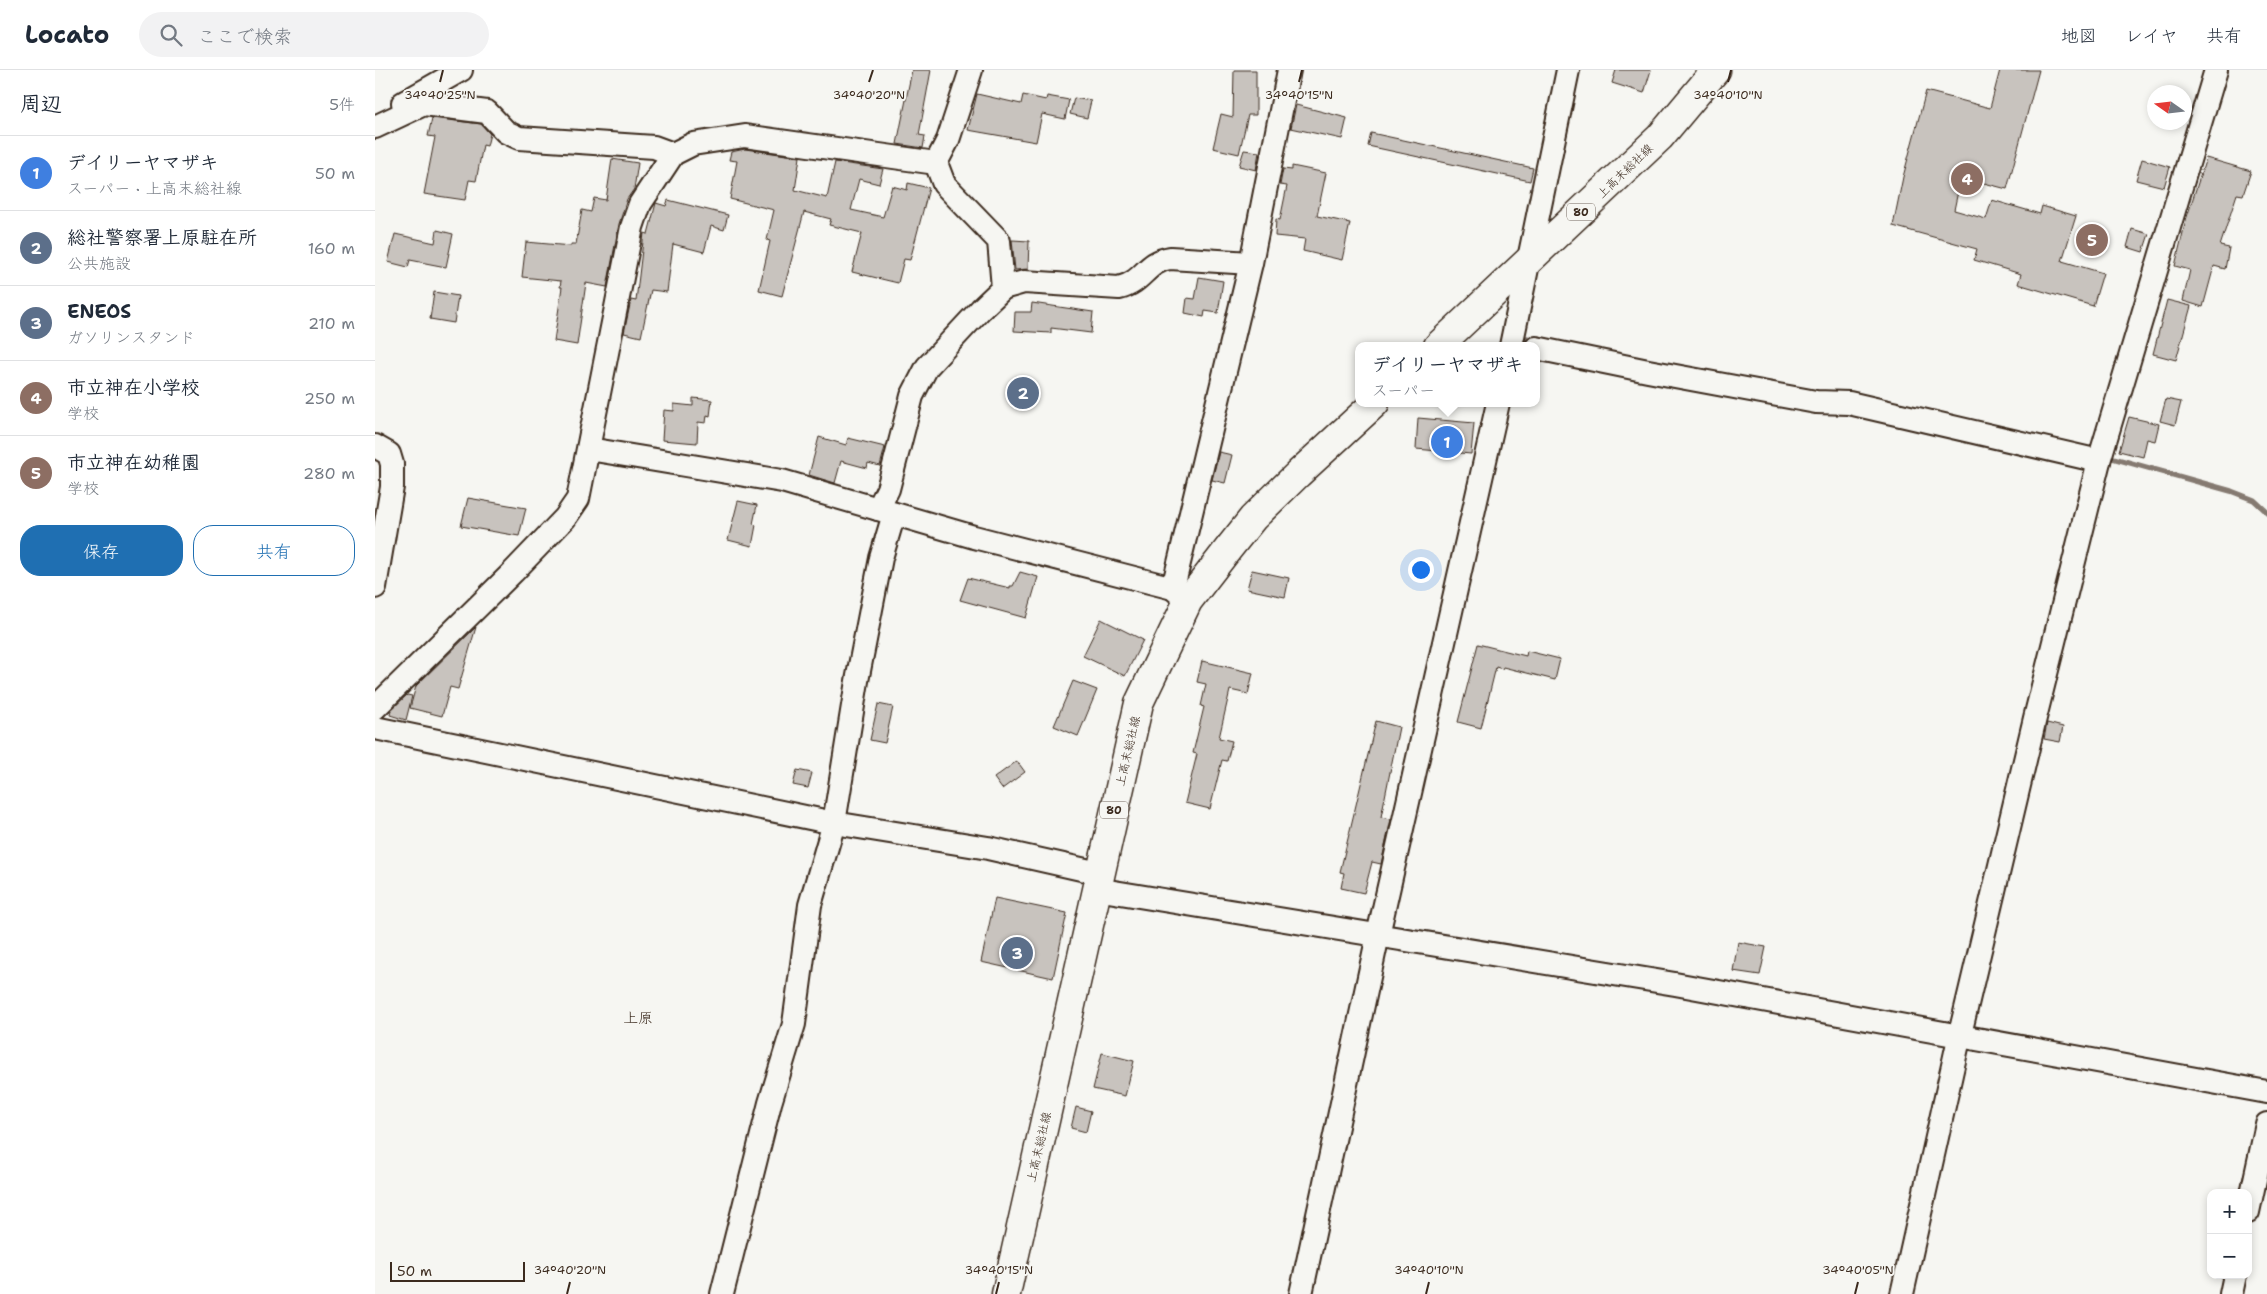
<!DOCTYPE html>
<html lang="ja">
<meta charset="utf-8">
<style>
body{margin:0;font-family:"Shantell Sans","Klee One",sans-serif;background:#f2f2f3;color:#1f2937}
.controls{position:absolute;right:15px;bottom:15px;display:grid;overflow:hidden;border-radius:10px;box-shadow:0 2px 8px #0003}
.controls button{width:45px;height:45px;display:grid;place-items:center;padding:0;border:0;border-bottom:1px solid #e0e1e3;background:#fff;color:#1f2937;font:25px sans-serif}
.compass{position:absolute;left:1772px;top:15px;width:45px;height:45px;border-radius:50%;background:#fff;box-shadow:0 2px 8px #0003;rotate:284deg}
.scale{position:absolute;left:15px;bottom:12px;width:135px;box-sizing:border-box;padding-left:5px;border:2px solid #3b2a1e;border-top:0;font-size:14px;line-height:18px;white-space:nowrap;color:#3b2a1e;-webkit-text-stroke:4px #f6f6f2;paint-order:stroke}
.you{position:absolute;left:1045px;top:499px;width:18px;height:18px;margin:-12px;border:4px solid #fff;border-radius:50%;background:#1a73e8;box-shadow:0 0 0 8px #1a73e833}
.badge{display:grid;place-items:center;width:32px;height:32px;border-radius:50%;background:#1f6fb2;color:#fff;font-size:16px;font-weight:700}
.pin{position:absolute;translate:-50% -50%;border:2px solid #fff;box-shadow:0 1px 5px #0006}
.popup{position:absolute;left:980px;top:272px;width:185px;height:65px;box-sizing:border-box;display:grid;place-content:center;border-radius:10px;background:#fff;filter:drop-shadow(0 1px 4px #0005);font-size:16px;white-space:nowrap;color:#747a83}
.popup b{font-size:19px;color:#1f2937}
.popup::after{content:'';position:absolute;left:50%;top:100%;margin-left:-10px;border:10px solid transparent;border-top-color:#fff}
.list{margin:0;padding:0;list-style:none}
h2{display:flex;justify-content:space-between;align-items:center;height:65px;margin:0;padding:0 20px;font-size:21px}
h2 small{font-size:16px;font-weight:400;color:#747a83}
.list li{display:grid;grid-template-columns:32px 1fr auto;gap:15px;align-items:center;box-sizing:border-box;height:75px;padding:0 20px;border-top:1px solid #e0e1e3}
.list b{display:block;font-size:19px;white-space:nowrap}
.list p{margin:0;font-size:16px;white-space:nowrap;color:#747a83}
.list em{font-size:16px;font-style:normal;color:#747a83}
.actions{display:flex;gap:10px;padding:15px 20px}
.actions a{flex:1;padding:11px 0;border:1px solid #1f6fb2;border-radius:20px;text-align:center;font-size:18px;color:#1f6fb2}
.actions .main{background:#1f6fb2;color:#fff}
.icon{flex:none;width:28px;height:28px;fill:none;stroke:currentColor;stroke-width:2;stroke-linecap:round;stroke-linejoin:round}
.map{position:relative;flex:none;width:1892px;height:1224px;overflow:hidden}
header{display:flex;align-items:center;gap:30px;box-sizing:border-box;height:70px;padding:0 25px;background:#fff;border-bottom:1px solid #e0e1e3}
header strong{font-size:24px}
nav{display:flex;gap:28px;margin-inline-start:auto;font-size:18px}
.search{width:350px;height:45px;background:#f2f2f3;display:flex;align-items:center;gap:12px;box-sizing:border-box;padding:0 18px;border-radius:28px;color:#747a83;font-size:19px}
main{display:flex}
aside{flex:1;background:#fff}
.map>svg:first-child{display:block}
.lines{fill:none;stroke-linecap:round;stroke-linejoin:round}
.stream{stroke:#857a71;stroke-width:5.5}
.building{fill:#c8c3be;stroke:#3b2a1e}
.minor-casing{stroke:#3b2a1e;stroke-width:26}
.major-casing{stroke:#3b2a1e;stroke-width:31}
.minor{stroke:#f6f6f2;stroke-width:22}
.major{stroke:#f6f6f2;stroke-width:28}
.ticks{fill:none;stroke:#3b2a1e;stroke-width:2}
.labels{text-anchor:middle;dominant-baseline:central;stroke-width:4;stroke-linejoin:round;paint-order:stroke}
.shield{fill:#f6f6f2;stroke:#73675e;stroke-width:1}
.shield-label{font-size:11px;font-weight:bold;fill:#3b2a1e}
.street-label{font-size:12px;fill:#3b2a1e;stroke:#f6f6f2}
.quarter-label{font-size:15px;fill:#3b2a1e;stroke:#f6f6f2}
.ticks-label{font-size:12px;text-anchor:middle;fill:#3b2a1e;stroke:#f6f6f2;stroke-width:4;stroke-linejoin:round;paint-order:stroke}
</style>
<header>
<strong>Locato</strong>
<div class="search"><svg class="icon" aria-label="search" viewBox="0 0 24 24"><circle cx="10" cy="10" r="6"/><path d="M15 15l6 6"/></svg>ここで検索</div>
<nav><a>地図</a><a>レイヤ</a><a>共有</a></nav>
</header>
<main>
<aside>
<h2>周辺<small>5件</small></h2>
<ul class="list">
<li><span class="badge" style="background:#3f7fe0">1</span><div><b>デイリーヤマザキ</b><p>スーパー · 上高末総社線</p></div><em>50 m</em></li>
<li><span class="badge" style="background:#5c6f8a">2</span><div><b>総社警察署上原駐在所</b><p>公共施設</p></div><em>160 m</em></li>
<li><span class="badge" style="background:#5c6f8a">3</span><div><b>ENEOS</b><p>ガソリンスタンド</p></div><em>210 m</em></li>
<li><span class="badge" style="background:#8d6e63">4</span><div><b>市立神在小学校</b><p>学校</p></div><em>250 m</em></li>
<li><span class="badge" style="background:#8d6e63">5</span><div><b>市立神在幼稚園</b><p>学校</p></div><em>280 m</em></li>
</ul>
<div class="actions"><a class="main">保存</a><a>共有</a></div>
</aside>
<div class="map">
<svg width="1892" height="1224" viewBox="0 0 1892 1224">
<rect width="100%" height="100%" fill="#f6f6f2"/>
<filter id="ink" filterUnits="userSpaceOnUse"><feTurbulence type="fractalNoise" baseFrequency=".02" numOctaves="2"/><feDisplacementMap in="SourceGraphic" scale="10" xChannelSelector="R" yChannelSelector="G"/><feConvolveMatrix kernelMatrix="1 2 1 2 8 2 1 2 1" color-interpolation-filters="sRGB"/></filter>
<g filter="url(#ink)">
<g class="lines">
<g class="stream">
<path d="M1145,264V267L1163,270"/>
<path d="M1738,388L1856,421L1879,430L1892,442"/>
</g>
</g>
<g class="building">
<path d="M537,0H556L544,65L550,66L548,78L522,74Z"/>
<path d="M859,0H881V45H873L864,84L838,78L846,44L858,47Z"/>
<path d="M1241,0H1276L1269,23L1237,13Z"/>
<path d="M1625,0H1664L1632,119L1586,107L1579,140L1611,149L1617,130L1665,144L1667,136L1701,146L1687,191L1728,203L1718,236L1643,214L1646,204L1599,190L1602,179L1518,156L1528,107L1551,21L1615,38Z"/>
<path d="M602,24L646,34L648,25L671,30L672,26L694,30L690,49L667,44L661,72L593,60Z"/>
<path d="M699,28L716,31L712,48L695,44Z"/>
<path d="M921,35L972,48L967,69L916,58Z"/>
<path d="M57,48L106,54L115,64L112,76L108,75L101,111L94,110L90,130L49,124L60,67L53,66Z"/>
<path d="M996,63L1158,98L1155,111L993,76Z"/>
<path d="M370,79L425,87L420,120L452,128L460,92L508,99L504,114L484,109L476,140L508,147L517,116L532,120L533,113L554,118L535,190L529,189L523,213L477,202L487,163L454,155L456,149L429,142L407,226L384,220L395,171L392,170L399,140L355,129L362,91L354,90L356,82Z"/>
<path d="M869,80L884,82L881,100L864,96Z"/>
<path d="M1831,88L1876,101L1868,125L1862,124L1845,176L1854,178L1850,199L1839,196L1828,237L1808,231L1815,200L1800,196L1811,150Z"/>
<path d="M237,89L263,93L259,119L252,129L244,154L232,217L211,213L202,275L179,271L187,217H185L186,211L147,207L151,172L196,176V174H201L207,140L216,142L219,128L231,130Z"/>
<path d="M1767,89L1795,97L1789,117L1761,110Z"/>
<path d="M917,96L951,103L942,146L975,153L967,190L928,181L930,169L900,166L901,149L905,150L912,116L905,115L908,99L917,100Z"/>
<path d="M293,130L353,145L349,160L336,156L329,182L298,174L292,222L276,220L266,267L249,263L256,230L261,231L269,163L273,164L281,133L291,136Z"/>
<path d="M1757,159L1774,164L1768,182L1752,177Z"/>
<path d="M62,160L78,164L71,197L35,190L33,197L13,192L20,164L60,173Z"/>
<path d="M637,170L654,171L653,199L640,200Z"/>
<path d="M824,207L848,211L843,243L830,241L829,247L810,243L812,228L820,229Z"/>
<path d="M59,222L83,226L79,253L55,249Z"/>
<path d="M1792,230L1816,236L1801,290L1778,284Z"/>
<path d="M657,233L718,242L716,263L676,258V263L639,261L640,242H656Z"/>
<path d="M318,328L337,330L335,346L332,345L331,353L323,352L322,373L287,370L289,340L299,341V334L318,336Z"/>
<path d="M1791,329L1806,332L1800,355L1785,351Z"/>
<path d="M1754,347L1784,354L1780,371L1772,369L1768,387L1744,381Z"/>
<path d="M1043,348L1099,353L1096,384L1041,379Z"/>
<path d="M444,367L471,375L473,368L510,377L505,396L493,393L492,398L466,391L460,413L434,405Z"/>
<path d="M844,382L857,385L850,413L837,410Z"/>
<path d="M93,428L151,438L144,466L86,456Z"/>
<path d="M363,431L382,435L378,454L381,455L377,476L353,470Z"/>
<path d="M877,500L914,508L910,527L872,519Z"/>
<path d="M645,502L663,507L651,548L585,530L593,508L635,518V516H638Z"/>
<path d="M726,549L768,570L750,606L708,586Z"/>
<path d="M101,557L83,619L75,617L67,646L35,638L41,616Z"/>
<path d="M1103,574L1151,586L1152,581L1185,589L1180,610L1128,597L1127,599L1121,597L1106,658L1083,652Z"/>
<path d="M827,591L878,603L873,624L855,620L844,668L857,671L852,691L847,690L835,739L810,733L822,684L818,683L829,637L826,636L831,614L822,612Z"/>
<path d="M698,611L722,620L703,666L679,656Z"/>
<path d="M32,625L37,626L31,650L15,645L16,640Z"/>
<path d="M503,634L518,637L510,673L495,670Z"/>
<path d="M1001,651L1024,657L1006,747L1016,749L1006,794L997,792L989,823L966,818L969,803L965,802Z"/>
<path d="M1672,653L1688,657L1685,672L1669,669Z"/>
<path d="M642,691L650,702L627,719L619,708Z"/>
<path d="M422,700L437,703L433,718L418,715Z"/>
<path d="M620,828L692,843L678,908L606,892Z"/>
<path d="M1363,872L1391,877L1385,905L1358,901Z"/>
<path d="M727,983L759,991L750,1026L718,1019Z"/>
<path d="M701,1037L716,1041L711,1062L696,1058Z"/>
</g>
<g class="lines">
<g class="minor-casing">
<g id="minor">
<path d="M28,33L86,0"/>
<path d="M0,57L49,34L112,42L131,62L144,68L279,77L298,84"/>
<path d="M561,93L569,114L624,171L628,218"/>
<path d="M1136,276L1193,0"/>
<path d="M1161,278L1273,301L1441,332L1474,333L1724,391"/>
<path d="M0,376L14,384L17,394V417L0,517"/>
<path d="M214,379L407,411L599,467L798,518"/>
<path d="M503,439L513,419L537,326L552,297L606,239L628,218L649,212L744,218C769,212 770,192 795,188L876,193"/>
<path d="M808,527L798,518L876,193L914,0"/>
<path d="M0,638L138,502L190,448L203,429L257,157L265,134L298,84L318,74L370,66L561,93L573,70L596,0"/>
<path d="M0,658L459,753L613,778L724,803"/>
<path d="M721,819L1300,914L1892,1022"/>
<path d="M1873,1142L1892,1054"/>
<path d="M347,1224L395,1033L419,954L435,835L459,753L482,611L506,488L519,444"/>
<path d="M926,1224L1003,865L1123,333"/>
<path d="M1527,1224L1585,964L1660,648L1724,391L1841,0"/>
<path d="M1856,1224L1860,1205"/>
</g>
</g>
<g class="major-casing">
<g id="major">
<path d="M1063,276L1285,67L1341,0"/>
<path d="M631,1224L764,633L813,531L854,478L878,448L923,404L1000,333"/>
</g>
</g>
<use href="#minor" class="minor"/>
<use href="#major" class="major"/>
</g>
</g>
<path class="ticks" d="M65,12L68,0M494,12L498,0M924,12L927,0M1353,12L1356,0M192,1224L195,1212M621,1224L624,1212M1051,1224L1054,1212M1480,1224L1483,1212"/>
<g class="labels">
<g class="shield">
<rect x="1192" y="133.5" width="28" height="17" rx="4"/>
<rect x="725" y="731.5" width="28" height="17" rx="4"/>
</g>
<g class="shield-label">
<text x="1206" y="142">80</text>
<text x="739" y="740">80</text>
</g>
<g class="street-label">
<text transform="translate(1250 101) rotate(-44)">上高末総社線</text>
<text transform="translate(753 681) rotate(-77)">上高末総社線</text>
<text transform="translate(664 1077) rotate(-77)">上高末総社線</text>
</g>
<g class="quarter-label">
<text x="263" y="948">上原</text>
</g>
</g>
<g class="ticks-label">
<text x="65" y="29">34°40'25"N</text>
<text x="494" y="29">34°40'20"N</text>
<text x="924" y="29">34°40'15"N</text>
<text x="1353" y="29">34°40'10"N</text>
<text x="195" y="1204">34°40'20"N</text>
<text x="624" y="1204">34°40'15"N</text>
<text x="1054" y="1204">34°40'10"N</text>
<text x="1483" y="1204">34°40'05"N</text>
</g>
</svg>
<div class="controls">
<button>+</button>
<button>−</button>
</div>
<svg class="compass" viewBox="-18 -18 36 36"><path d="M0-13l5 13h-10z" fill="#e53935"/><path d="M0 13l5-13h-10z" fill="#747a83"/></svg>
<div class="scale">50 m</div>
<div class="you"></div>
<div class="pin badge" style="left:1072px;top:372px;background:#3f7fe0">1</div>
<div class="popup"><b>デイリーヤマザキ</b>スーパー</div>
<div class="pin badge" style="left:648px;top:323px;background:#5c6f8a">2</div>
<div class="pin badge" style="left:642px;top:883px;background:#5c6f8a">3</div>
<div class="pin badge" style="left:1592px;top:109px;background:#8d6e63">4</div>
<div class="pin badge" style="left:1717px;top:170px;background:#8d6e63">5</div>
</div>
</main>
